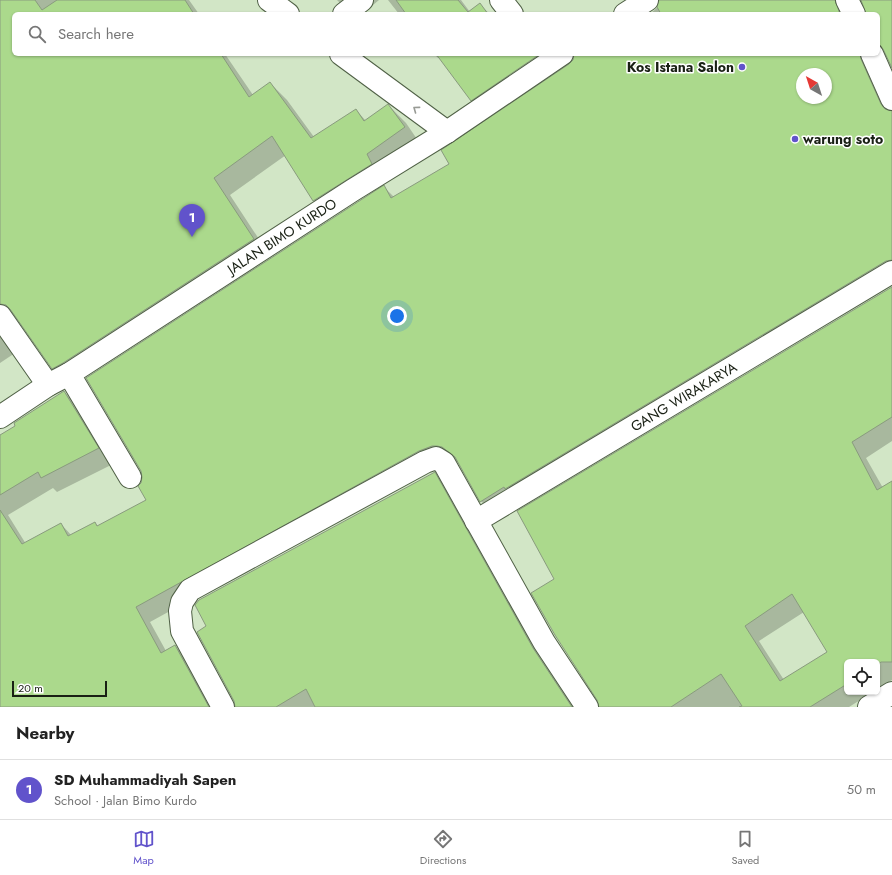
<!DOCTYPE html>
<meta charset="utf-8">
<style>
body{margin:0;font-family:Jost,sans-serif;background:#f2f2f2;color:#222}
.controls{position:absolute;right:12px;bottom:12px;display:grid;overflow:hidden;border-radius:6px;box-shadow:0 1px 3px #0004}
.controls button{width:36px;height:36px;display:grid;place-items:center;padding:0;border:0;border-bottom:1px solid #e0e0e0;background:#fff;color:#222;font:20px sans-serif}
.compass{position:absolute;left:796px;top:68px;width:36px;height:36px;border-radius:50%;background:#fff;box-shadow:0 1px 3px #0004;rotate:321deg}
.scale{position:absolute;left:12px;bottom:10px;width:95px;box-sizing:border-box;padding-left:4px;border:2px solid #192014;border-top:0;font-size:11px;line-height:14px;white-space:nowrap;color:#192014;-webkit-text-stroke:3px #fff;paint-order:stroke}
.you{position:absolute;left:397px;top:316px;width:14px;height:14px;margin:-10px;border:3px solid #fff;border-radius:50%;background:#1a73e8;box-shadow:0 0 0 6px #1a73e833}
.badge{display:grid;place-items:center;width:26px;height:26px;border-radius:50%;background:#6153cb;color:#fff;font-size:13px;font-weight:700}
.pin{position:absolute;translate:-50% -33px;filter:drop-shadow(0 1px 2px #0008)}
.pin::after{content:'';position:absolute;top:21px;width:14px;height:12px;background:inherit;clip-path:polygon(0 0,100% 0,50% 100%)}
.list{margin:0;padding:0;list-style:none}
h2{display:flex;justify-content:space-between;align-items:center;height:52px;margin:0;padding:0 16px;font-size:17px}
h2 small{font-size:13px;font-weight:400;color:#767676}
.list li{display:grid;grid-template-columns:26px 1fr auto;gap:12px;align-items:center;box-sizing:border-box;height:60px;padding:0 16px;border-top:1px solid #e0e0e0}
.list b{display:block;font-size:15px;white-space:nowrap}
.list p{margin:0;font-size:13px;white-space:nowrap;color:#767676}
.list em{font-size:13px;font-style:normal;color:#767676}
.icon{flex:none;width:22px;height:22px;fill:none;stroke:currentColor;stroke-width:2;stroke-linecap:round;stroke-linejoin:round}
.map{position:relative;flex:none;width:892px;height:707px;overflow:hidden}
.search{position:absolute;background:#fff;box-shadow:0 1px 3px #0004;left:12px;right:12px;top:12px;height:44px;display:flex;align-items:center;gap:10px;box-sizing:border-box;padding:0 14px;border-radius:6px;color:#767676;font-size:15px}
.sheet{height:112px;background:#fff}
nav{display:flex;justify-content:space-around;align-items:center;box-sizing:border-box;height:56px;border-top:1px solid #e0e0e0;background:#fff;font-size:11px;color:#767676}
nav a{display:grid;justify-items:center;gap:2px}
nav .on{color:#6153cb}
.map>svg:first-child{display:block}
.shadow{fill:#0003;fill-rule:evenodd}
.building{fill:#abd98c;stroke:#899b7e;fill-rule:evenodd}
.lines{fill:none;stroke-linecap:round;stroke-linejoin:round}
.minor-casing{stroke:#506146;stroke-width:24}
.minor{stroke:#fff;stroke-width:22}
.oneway{stroke:#989b95}
.poi-dot{fill:#6153cb;stroke:#fff;stroke-width:1.5}
.labels{text-anchor:middle;dominant-baseline:central;stroke-width:3;stroke-linejoin:round;paint-order:stroke}
.poi-label{font-size:14px;font-weight:bold;fill:#192014;stroke:#fff;text-anchor:end}
.street-label{font-size:14px;fill:#192014;stroke:#fff}
</style>
<div class="map">
<svg width="892" height="707" viewBox="0 0 892 707">
<rect width="100%" height="100%" fill="#d2e6c6"/>
<g class="shadow">
<path d="M0,0H189L199,14H14V54H225L253,95L270,83L287,100L314,137L356,110L366,121L388,105L406,123L421,145L388,181L331,217L314,200L286,155L230,195L270,256L70,385L53,368L20,321L17,320L10,323L15,353L0,363Z"/>
<path d="M337,0H379L362,14H351Z"/>
<path d="M388,0H461L470,12L480,5L490,14H399Z"/>
<path d="M660,0H892V66L888,57L882,58L875,75L892,112V282L496,516L481,501L459,462L453,460L434,466L150,622L166,651L175,646L190,661L215,707H0V436L17,426L64,392L79,407L113,464L57,492L53,488L8,515L26,544L61,524L72,536L95,523L98,526L147,500L384,187L394,197L451,164L490,119L471,100L439,57L438,58L434,54H521L543,83L570,65L574,59L575,54H878V14H867L863,2L857,4L850,14H650L659,6ZM802,74H826V98H802Z"/>
<path d="M892,288V441L866,458L883,488L892,482V680L877,689V662H847V692H873L849,707H600L555,579ZM804,612L828,652L784,680L759,641Z"/>
<path d="M434,473L450,488L576,707H236Z"/>
</g>
<g class="building">
<path d="M0,0H35L42,10L57,0H185L194,14H14V54H221L249,97L270,82L311,138L356,109L364,121L388,104L405,127L367,154L372,164L313,201L272,136L214,178L254,239L63,363L52,369L10,309L6,305L0,304Z"/>
<path d="M396,0H458L468,12L480,3L488,14H406Z"/>
<path d="M659,0H835L840,14H661L657,7Z"/>
<path d="M861,0H892V68L883,49L878,43V14H866Z"/>
<path d="M436,54H540L471,101Z"/>
<path d="M574,54H860L861,59L881,104L885,109L892,111V260L886,261L505,489L504,487L480,502L455,457L442,447L437,446H432L419,451L136,607L161,653L175,645L209,707H0V510L22,544L61,523L68,536L95,522L97,526L146,500L138,486L141,483L142,477L141,471L86,378L384,185L391,198L449,164L441,150L569,64L573,60ZM802,74H826V98H802Z"/>
<path d="M892,287V417L852,442L877,490L892,481V662H881L877,665V662H847V684L810,707H739L742,706L721,674L671,707H599L597,700L555,635L531,593L554,579L517,511ZM792,594L827,652L780,681L745,626Z"/>
<path d="M64,391L99,448L41,478L38,472L0,495V435L15,426L14,423Z"/>
<path d="M435,472L533,648L572,707H315L306,689L276,707H235L234,701L197,632L206,626L195,605L199,600Z"/>
</g>
<g class="lines">
<g class="minor-casing">
<g id="minor">
<path d="M269,0L288,14"/>
<path d="M501,0L512,14"/>
<path d="M847,0L854,14"/>
<path d="M344,14L362,0"/>
<path d="M625,14L647,0"/>
<path d="M341,54L447,132"/>
<path d="M872,54L892,99"/>
<path d="M0,316L48,385"/>
<path d="M69,374L130,477"/>
<path id="s1" d="M0,417L48,385L69,374L353,190L447,132L562,54"/>
<path id="s2" d="M476,521L892,272"/>
<path d="M223,707L182,631L180,611L182,602L190,590L425,462L436,458L444,463L544,642L587,707"/>
<path d="M869,707L892,693"/>
</g>
</g>
<use href="#minor" class="minor"/>
</g>
<defs><path id="oneway-chevron" d="M-2-3.5L2.5 0L-2 3.5" fill="none" stroke-width="1.6" stroke-linecap="round" stroke-linejoin="round"/></defs>
<use class="oneway" href="#oneway-chevron" transform="translate(416 109) rotate(-144)"/>
<g class="poi-dot">
<circle cx="742" cy="67" r="4"/>
<circle cx="795" cy="139" r="4"/>
</g>
<g class="labels">
<g class="poi-label">
<text x="734" y="67">Kos Istana Salon</text>
<text x="803" y="139" text-anchor="start">warung soto</text>
</g>
<g class="street-label">
<text stroke="none"><textPath href="#s1" startOffset="335">JALAN BIMO KURDO</textPath></text>
<text stroke="none"><textPath href="#s2" startOffset="242">GANG WIRAKARYA</textPath></text>
</g>
</g>
</svg>
<div class="controls">
<button><svg class="icon" aria-label="locate" viewBox="0 0 24 24"><circle cx="12" cy="12" r="6"/><path d="M12 2v4M12 18v4M2 12h4M18 12h4"/></svg></button>
</div>
<svg class="compass" viewBox="-18 -18 36 36"><path d="M0-13l5 13h-10z" fill="#e53935"/><path d="M0 13l5-13h-10z" fill="#767676"/></svg>
<div class="scale">20 m</div>
<div class="you"></div>
<div class="pin badge" style="left:192px;top:237px">1</div>
<div class="search"><svg class="icon" aria-label="search" viewBox="0 0 24 24"><circle cx="10" cy="10" r="6"/><path d="M15 15l6 6"/></svg>Search here</div>
</div>
<section class="sheet">
<h2>Nearby<small></small></h2>
<ul class="list">
<li><span class="badge">1</span><div><b>SD Muhammadiyah Sapen</b><p>School · Jalan Bimo Kurdo</p></div><em>50 m</em></li>
</ul>
</section>
<nav>
<a class="on"><svg class="icon" aria-label="map" viewBox="0 0 24 24"><path d="M3 6l6-2 6 2 6-2v14l-6 2-6-2-6 2zM9 4v14M15 6v14"/></svg>Map</a>
<a><svg class="icon" aria-label="directions" viewBox="0 0 24 24"><path d="M12 3l9 9-9 9-9-9zM9 14v-3h6M13 9l2 2-2 2"/></svg>Directions</a>
<a><svg class="icon" aria-label="saved" viewBox="0 0 24 24"><path d="M7 4h10v16l-5-4-5 4z"/></svg>Saved</a>
</nav>
